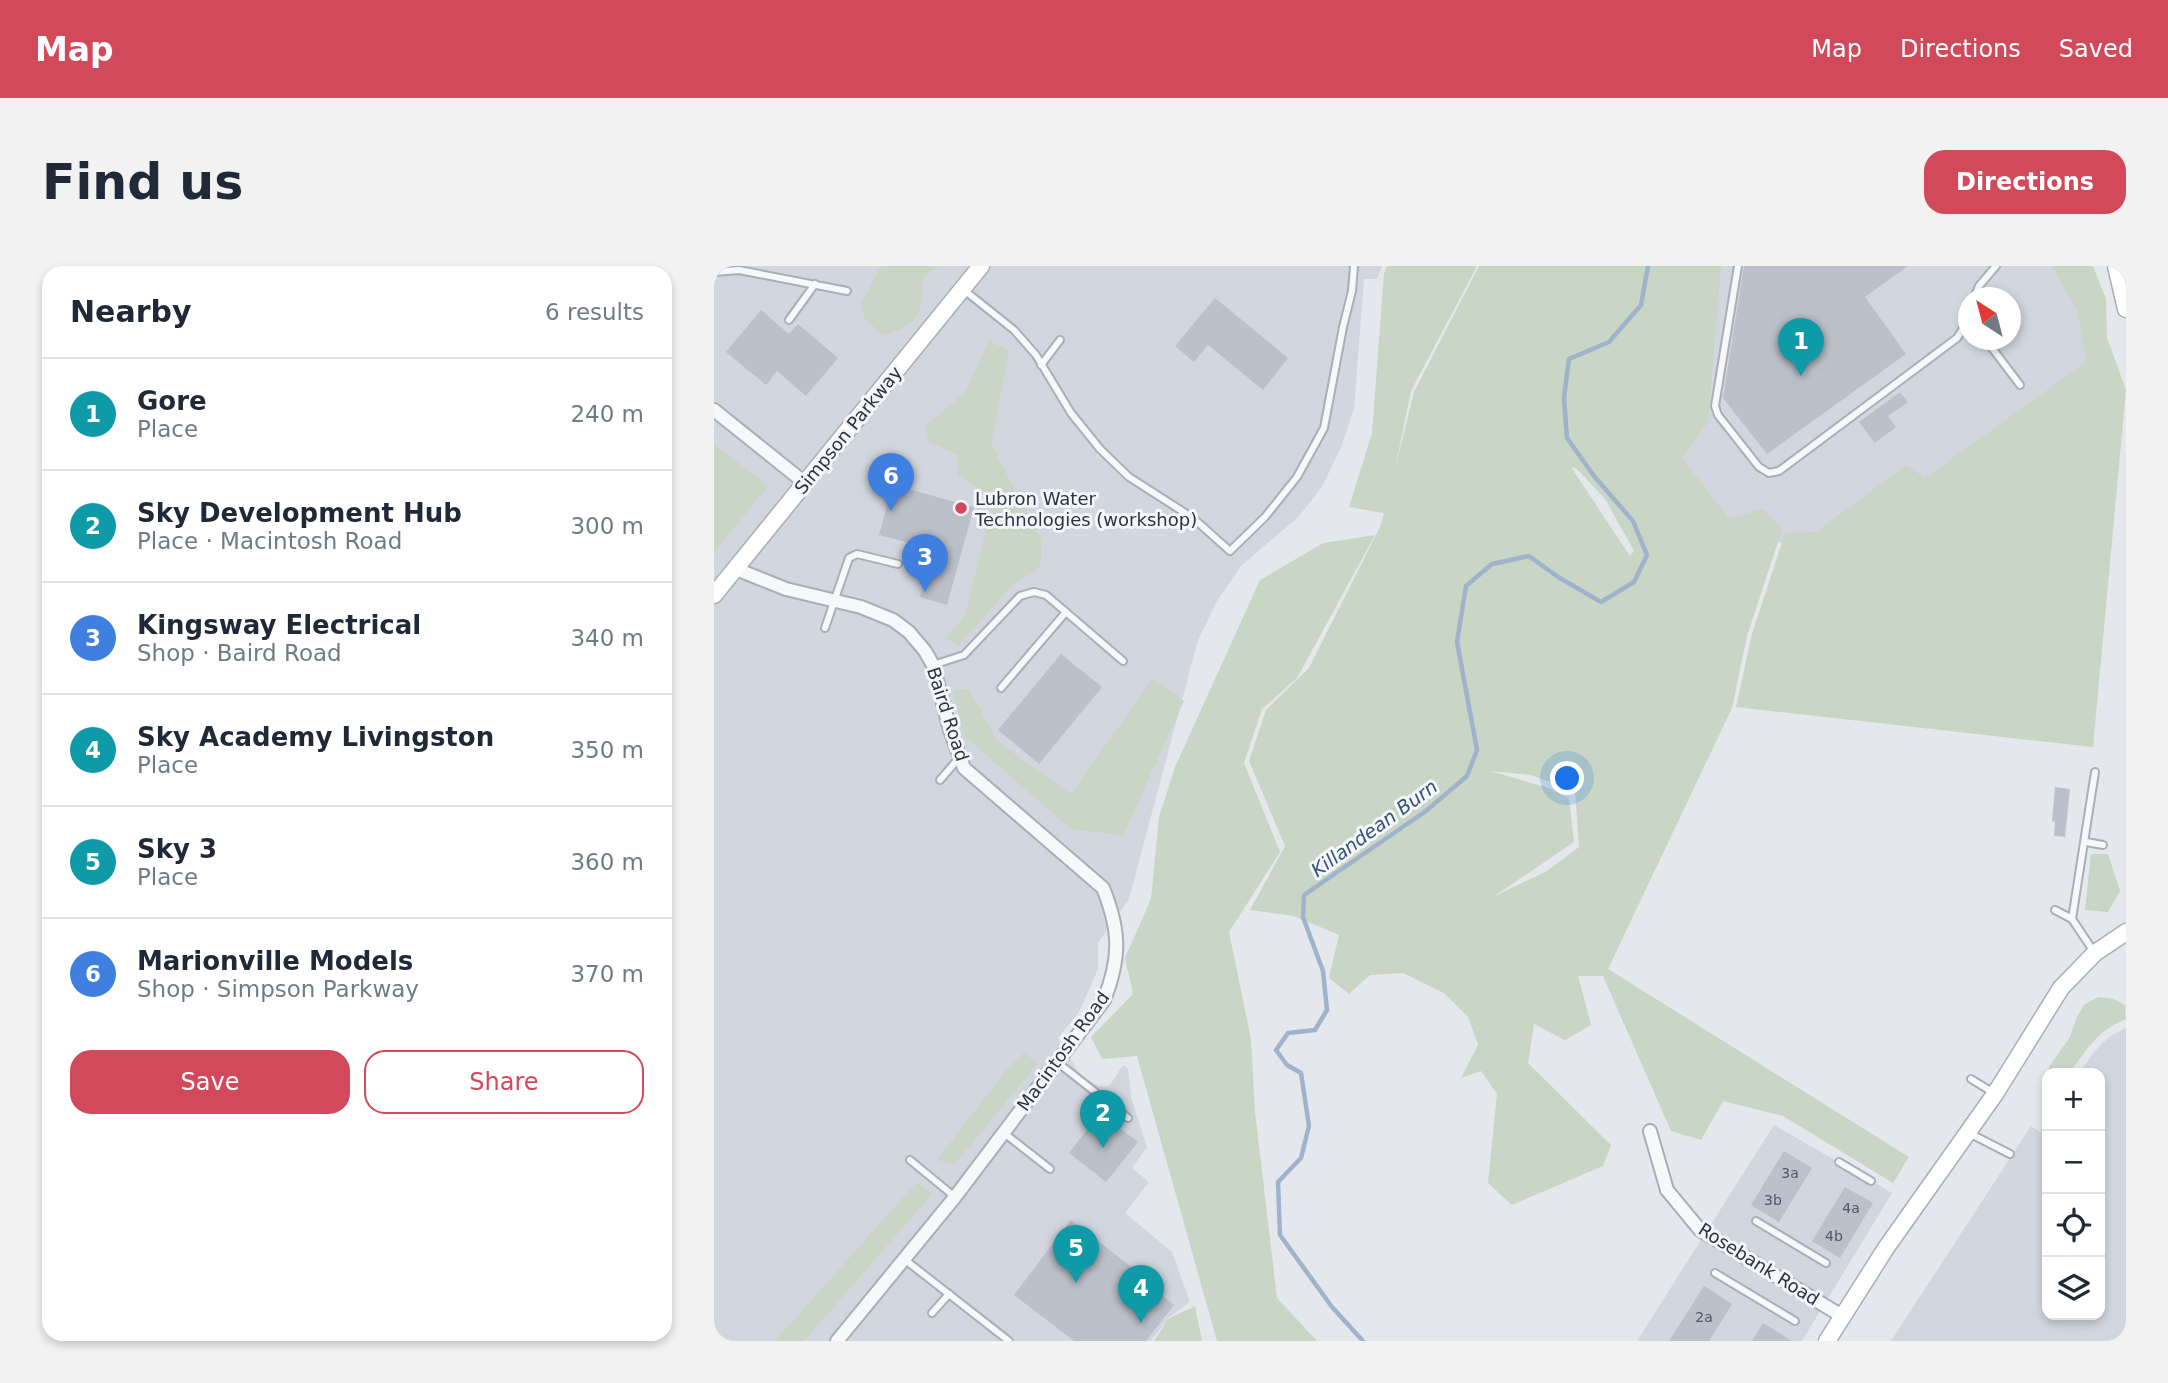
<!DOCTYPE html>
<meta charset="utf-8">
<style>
body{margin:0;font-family:"DejaVu Sans",sans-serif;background:#f2f2f3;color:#1f2937}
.controls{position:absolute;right:21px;bottom:21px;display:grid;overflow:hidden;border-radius:14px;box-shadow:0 4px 10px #0003}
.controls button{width:63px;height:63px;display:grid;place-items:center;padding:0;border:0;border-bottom:2px solid #e0e1e3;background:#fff;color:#1f2937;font:35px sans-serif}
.compass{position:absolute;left:1244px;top:21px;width:63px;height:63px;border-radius:50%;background:#fff;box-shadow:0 4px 10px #0003;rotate:324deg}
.you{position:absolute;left:854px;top:513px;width:24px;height:24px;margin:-18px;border:5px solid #fff;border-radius:50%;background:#1a73e8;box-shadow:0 0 0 10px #1a73e833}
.badge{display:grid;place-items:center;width:46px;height:46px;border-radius:50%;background:#d1495b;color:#fff;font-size:23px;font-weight:700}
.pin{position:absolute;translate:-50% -58px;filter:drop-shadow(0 2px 4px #0008)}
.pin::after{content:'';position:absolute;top:37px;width:24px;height:21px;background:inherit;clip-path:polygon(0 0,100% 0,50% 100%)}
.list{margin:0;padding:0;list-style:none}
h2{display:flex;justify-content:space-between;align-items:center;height:91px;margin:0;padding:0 28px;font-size:30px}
h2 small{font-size:23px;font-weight:400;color:#747a83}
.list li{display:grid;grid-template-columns:46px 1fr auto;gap:21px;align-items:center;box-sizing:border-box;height:112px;padding:0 28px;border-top:2px solid #e0e1e3}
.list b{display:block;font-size:26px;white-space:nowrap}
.list p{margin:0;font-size:23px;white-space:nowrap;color:#747a83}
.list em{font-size:23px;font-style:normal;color:#747a83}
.actions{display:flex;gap:14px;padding:21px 28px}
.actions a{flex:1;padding:16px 0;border:2px solid #d1495b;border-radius:21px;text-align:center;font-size:24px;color:#d1495b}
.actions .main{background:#d1495b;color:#fff}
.icon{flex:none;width:38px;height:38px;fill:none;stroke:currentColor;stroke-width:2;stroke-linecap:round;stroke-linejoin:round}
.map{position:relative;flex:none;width:1412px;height:1075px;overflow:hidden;border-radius:21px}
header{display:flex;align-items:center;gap:42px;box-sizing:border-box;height:98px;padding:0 35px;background:#d1495b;color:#fff}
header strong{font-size:33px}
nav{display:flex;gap:38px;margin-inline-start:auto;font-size:24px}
.intro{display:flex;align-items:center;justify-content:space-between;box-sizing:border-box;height:168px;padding:0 42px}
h1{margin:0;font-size:49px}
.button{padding:18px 32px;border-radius:21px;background:#d1495b;color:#fff;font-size:24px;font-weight:700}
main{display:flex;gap:42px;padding:0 42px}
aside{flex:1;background:#fff;border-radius:21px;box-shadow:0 4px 10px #0003}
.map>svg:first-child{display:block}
.built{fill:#d2d6de;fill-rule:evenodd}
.green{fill:#c9d6c5;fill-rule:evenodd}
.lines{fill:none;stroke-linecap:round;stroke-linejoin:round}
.stream{stroke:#9fb4cc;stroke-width:4.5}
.building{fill:#bbc0ca}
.service-casing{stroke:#a9aeb7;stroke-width:10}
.minor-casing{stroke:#a9aeb7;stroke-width:16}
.secondary-casing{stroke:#a9aeb7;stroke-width:19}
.service{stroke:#f7f8fa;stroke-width:6}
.minor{stroke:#f7f8fa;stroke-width:12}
.secondary{stroke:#fff;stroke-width:16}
.poi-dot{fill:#d1495b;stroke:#f4f6f9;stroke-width:2.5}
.labels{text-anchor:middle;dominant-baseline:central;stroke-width:6;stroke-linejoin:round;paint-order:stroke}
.number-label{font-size:14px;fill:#4f5766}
.street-label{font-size:18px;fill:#2b3445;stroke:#f4f6f9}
.poi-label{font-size:18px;fill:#2b3445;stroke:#f4f6f9;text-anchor:start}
.water-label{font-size:19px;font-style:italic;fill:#34527a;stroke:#f4f6f9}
</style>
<header>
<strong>Map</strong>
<nav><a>Map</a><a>Directions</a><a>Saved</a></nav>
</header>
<div class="intro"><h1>Find us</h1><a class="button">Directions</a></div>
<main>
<aside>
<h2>Nearby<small>6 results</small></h2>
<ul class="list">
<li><span class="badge" style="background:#0f9aa8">1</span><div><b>Gore</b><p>Place</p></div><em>240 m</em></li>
<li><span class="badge" style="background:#0f9aa8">2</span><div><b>Sky Development Hub</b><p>Place · Macintosh Road</p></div><em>300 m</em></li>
<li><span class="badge" style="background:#3f7fe0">3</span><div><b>Kingsway Electrical</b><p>Shop · Baird Road</p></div><em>340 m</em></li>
<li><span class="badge" style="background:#0f9aa8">4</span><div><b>Sky Academy Livingston</b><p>Place</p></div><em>350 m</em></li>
<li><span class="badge" style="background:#0f9aa8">5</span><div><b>Sky 3</b><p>Place</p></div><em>360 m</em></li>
<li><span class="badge" style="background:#3f7fe0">6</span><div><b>Marionville Models</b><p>Shop · Simpson Parkway</p></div><em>370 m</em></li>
</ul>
<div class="actions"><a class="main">Save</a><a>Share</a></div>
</aside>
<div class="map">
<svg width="1412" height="1075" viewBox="0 0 1412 1075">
<rect width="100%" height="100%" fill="#e4e7ec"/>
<g class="built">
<path d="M0,0H668L663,13H650L640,143L627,181L608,221L584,251L527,300L503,335L484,374L415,633L384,677V703L365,746L344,772L365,807L374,815L389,821L395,820L409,799L414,802L417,831L433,881L418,902L435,916L411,947L458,986L476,1036L455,1051L437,1075H0Z"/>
<path d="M970,0H1354L1382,86L1360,117L1197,260L1074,280L972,237L924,166ZM1254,32H1296V74H1254Z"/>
<path d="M1412,762V1075H1177L1317,860L1326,866L1333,856V1049H1386V807H1365L1380,786L1395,771Z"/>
<path d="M1060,859L1178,927L1088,1075H923Z"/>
</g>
<g class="green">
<path d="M167,0H226L209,10C206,49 209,57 169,69L151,53L147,38Z"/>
<path d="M673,0H763L697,125L681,203L700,126L765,0H1007L994,156L968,192L1015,252L1050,243L1068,264L1033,370L1018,442L894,703L1195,891L1179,917L1069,850L1009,835L987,874L957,865L889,710H864L877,759L851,774L820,758L814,797L897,879L889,900L798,939L774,917L783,828L767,805L747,812L764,779L754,751L730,727L689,707L656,709L635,728L615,712L625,669L580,650L536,644L571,580L535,495L552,444L595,402L666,261L670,247L635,241L658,167L670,7ZM857,201L862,202L891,233L920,285L916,290ZM776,505L817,509L861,525L865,581L833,605L779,631L860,576L855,532L835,522Z"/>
<path d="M1337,0H1379L1392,33L1393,72L1412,124L1379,481L1022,441L1038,368L1071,267L1102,266L1192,199L1211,212L1372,96L1363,43Z"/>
<path d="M275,75L295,85L277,178L327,273V297L320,307L302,315L245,379L232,372L251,349L280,232L244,209V189L215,176L211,161L252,125Z"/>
<path d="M0,178L54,220L0,287Z"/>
<path d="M661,269L583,412L548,443L530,497L566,586L515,666L537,773L541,846L563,1032L603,1075H503L423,790L388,793L377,771L419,728L411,692L437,633L445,551L461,501L546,314L609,277Z"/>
<path d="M439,412L470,435L409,569L357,563L250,470L239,424L255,423L283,475L357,528Z"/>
<path d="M1377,588H1394L1406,625L1394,646L1371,644Z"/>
<path d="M1384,731L1399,733L1411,739L1412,753C1384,764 1372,784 1356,807H1334L1335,801L1356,771L1362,753L1370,739Z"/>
<path d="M310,787L324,797L241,898L223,894L292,804Z"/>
<path d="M203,916L218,928L90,1075H61Z"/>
<path d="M481,1040L488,1075H440L454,1053Z"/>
</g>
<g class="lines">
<path class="stream" d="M649,1075L618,1041L566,969L564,916L587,892L595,860L587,807L573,799L562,784L574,767L601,764L613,744L609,705L589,651L590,629L712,545L753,510L763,484L743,376L752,320L778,298L815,290L844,311L887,336L920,316L933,289L919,255L880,210L853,172L850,132L855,93L895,76L927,39L934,0"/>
</g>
<g class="building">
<path d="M1030,0H1194L1151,31L1192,88L1053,188L1009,132Z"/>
<path d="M501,32L574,92L549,124L494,79L480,96L461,80Z"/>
<path d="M47,44L75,68L84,58L124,92L92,130L63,105L52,119L12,86Z"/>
<path d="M1186,126L1194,136L1174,150L1182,161L1161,177L1145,156Z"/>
<path d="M179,219L260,241L233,339L206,331L219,283L165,269Z"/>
<path d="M347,388L388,421L325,498L284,464Z"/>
<path d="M1341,521L1356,523L1351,571L1340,570L1341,556L1338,555Z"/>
<path d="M386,847L424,876L392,916L355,887Z"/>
<path d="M1070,885L1098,902L1065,956L1037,939Z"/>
<path d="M1131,921L1159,937L1126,992L1098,975Z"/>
<path d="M357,954L424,1006L422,1009L460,1039L432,1075H360L300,1029Z"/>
<path d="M990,1020L1018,1038L995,1075H955Z"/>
<path d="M1049,1057L1078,1075H1038Z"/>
</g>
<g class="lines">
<g class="service-casing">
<g id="service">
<path d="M1024,0L1001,140L1004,149L1045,201L1055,207L1065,205L1243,72L1254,55"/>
<path d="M0,6L25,4L133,25"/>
<path d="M250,24L300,64L322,89L357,147L386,183L415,211L479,252L516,285L551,251L583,211L610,162L629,61L638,25L640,0"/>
<path d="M1260,32L1265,20L1282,0"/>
<path d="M75,54L101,18"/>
<path d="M1272,74L1306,119"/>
<path d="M327,99L346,74"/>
<path d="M111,362L135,292L143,288L184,298"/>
<path d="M219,399L250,389L306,330L320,326L332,329L409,395"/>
<path d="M287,422L352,346"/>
<path d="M226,514L245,492"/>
<path d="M1372,576L1389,579"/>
<path d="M1341,644L1358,653"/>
<path d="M1380,686L1358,653L1381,506"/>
<path d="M343,796L414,852"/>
<path d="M1257,813L1280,827"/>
<path d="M290,867L336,903"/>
<path d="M1255,867L1296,888"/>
<path d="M196,894L241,931"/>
<path d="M1125,896L1157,915"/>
<path d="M1042,955L1112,997"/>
<path d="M190,993L295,1075"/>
<path d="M1001,1007L1081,1055"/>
<path d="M218,1047L235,1028"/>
</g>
</g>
<g class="minor-casing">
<g id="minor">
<path d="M0,144L91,217"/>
<path d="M22,303L72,323L147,341L179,354L195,366L211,385L219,399L236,464L250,502L389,622C406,664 407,691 390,734L241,931L123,1075"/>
<path d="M936,865L953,924L986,964L1128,1050"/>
</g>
</g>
<g class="secondary-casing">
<g id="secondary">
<path d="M1402,0L1412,43"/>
<path d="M0,329L267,0"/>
<path d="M1113,1075L1172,982L1281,828L1347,722L1381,687L1412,666"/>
</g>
</g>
<use href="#service" class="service"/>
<use href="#minor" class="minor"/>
<use href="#secondary" class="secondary"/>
</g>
<circle class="poi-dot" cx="247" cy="242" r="7"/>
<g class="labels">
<g class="number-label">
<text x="1076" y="907">3a</text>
<text x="1059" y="934">3b</text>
<text x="1137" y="942">4a</text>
<text x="1120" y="970">4b</text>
<text x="990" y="1051">2a</text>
</g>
<g class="street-label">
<text transform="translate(134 164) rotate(-51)">Simpson Parkway</text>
<text transform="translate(234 448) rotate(72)">Baird Road</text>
<text transform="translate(349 785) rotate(-54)">Macintosh Road</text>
<text transform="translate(1045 998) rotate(32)">Rosebank Road</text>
</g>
<g class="poi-label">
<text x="261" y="232">Lubron Water<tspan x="261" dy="21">Technologies (workshop)</tspan></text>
</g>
<g class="water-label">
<text transform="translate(660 562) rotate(-36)">Killandean Burn</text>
</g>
</g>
</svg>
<div class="controls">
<button>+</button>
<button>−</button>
<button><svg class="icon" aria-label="locate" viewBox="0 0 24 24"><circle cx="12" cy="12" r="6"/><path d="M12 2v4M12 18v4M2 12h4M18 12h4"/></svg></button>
<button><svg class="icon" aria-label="layers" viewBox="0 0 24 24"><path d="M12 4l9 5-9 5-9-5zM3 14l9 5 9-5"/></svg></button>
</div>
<svg class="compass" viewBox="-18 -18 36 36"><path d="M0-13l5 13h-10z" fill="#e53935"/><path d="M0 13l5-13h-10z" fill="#747a83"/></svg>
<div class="you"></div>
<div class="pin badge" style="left:1087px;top:110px;background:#0f9aa8">1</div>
<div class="pin badge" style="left:389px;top:882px;background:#0f9aa8">2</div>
<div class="pin badge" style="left:211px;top:326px;background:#3f7fe0">3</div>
<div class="pin badge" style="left:427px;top:1057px;background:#0f9aa8">4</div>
<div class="pin badge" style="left:362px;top:1017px;background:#0f9aa8">5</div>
<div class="pin badge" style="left:177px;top:245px;background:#3f7fe0">6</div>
</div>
</main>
